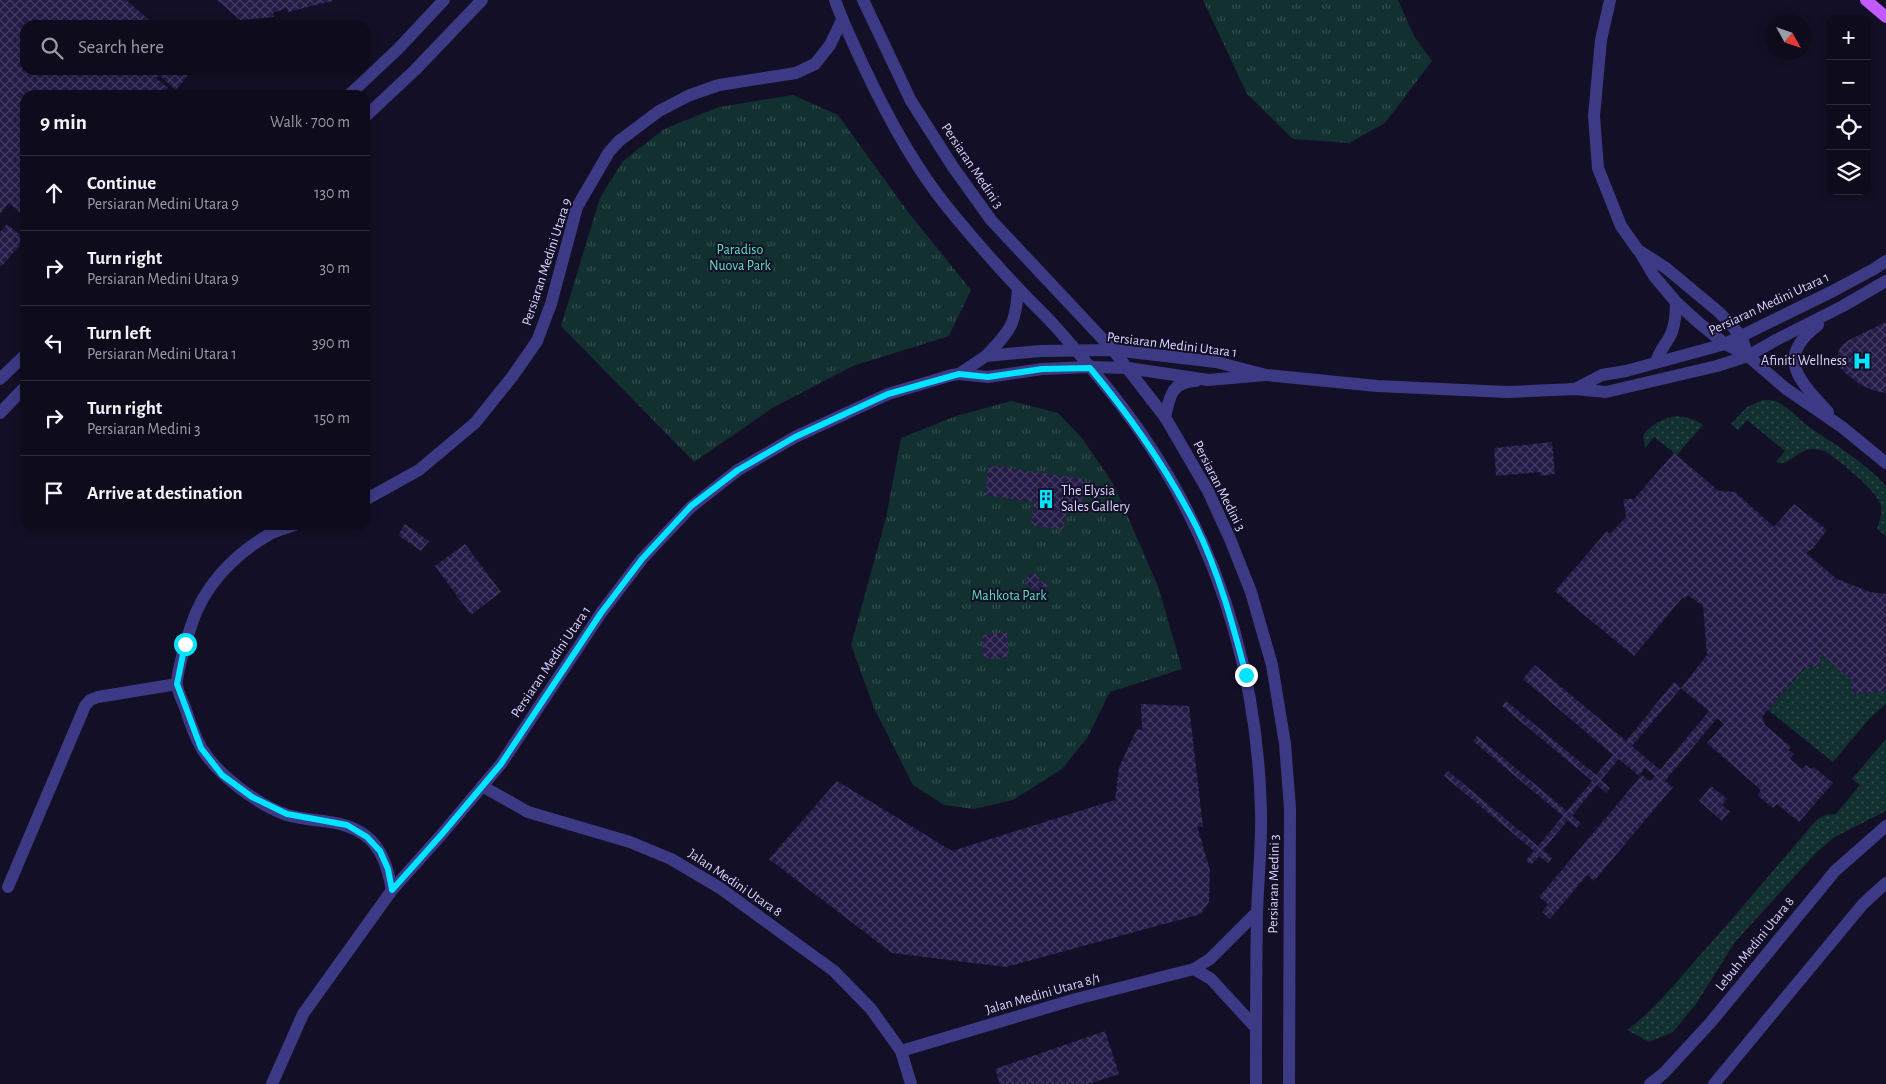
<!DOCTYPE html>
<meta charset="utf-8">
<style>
body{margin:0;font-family:"Alegreya Sans",sans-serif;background:#1c1929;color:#f1f3f6}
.controls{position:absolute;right:15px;top:15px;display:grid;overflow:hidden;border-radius:10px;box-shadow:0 2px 8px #0003}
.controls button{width:45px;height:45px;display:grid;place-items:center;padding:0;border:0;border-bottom:1px solid #2e2b3b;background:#0e0b1c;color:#f1f3f6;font:25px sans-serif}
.compass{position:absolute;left:1766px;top:15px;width:45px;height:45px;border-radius:50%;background:#0e0b1c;box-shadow:0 2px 8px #0003;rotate:130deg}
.stop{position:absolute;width:15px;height:15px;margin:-11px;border:4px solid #00e5ff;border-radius:50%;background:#fff}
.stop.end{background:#00e5ff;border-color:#fff;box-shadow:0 1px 5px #0008}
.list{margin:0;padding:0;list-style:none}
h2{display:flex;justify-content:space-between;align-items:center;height:65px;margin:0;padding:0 20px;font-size:21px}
h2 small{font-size:16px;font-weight:400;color:#9b9ba3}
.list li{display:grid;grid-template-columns:32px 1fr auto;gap:15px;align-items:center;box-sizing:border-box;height:75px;padding:0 20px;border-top:1px solid #2e2b3b}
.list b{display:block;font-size:19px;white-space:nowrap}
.list p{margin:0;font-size:16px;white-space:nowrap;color:#9b9ba3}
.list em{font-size:16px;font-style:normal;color:#9b9ba3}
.icon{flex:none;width:28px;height:28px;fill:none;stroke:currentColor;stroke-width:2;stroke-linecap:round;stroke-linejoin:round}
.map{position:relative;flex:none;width:1886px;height:1084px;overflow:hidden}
.search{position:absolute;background:#0e0b1c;box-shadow:0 2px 8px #0003;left:20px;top:20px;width:350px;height:55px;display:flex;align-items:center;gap:12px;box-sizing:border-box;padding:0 18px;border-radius:15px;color:#9b9ba3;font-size:19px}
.panel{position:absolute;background:#0e0b1c;box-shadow:0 2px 8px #0003;left:20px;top:90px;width:350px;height:440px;border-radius:15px}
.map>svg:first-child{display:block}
.grass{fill:url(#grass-dots)}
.park{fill:url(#park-tufts)}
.building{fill:url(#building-cross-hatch)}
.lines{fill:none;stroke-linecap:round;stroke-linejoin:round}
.minor{stroke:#3d3a85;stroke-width:12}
.major{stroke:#c25bff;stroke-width:12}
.route{stroke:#00e5ff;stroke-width:6}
.labels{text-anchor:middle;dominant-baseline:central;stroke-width:4;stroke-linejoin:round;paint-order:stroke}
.street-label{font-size:14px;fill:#d9d4ff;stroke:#130f26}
.park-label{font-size:14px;fill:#5fe0c0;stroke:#130f26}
.poi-label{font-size:14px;fill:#d9d4ff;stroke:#130f26;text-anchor:end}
</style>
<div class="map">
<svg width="1886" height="1084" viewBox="0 0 1886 1084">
<defs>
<pattern id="grass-dots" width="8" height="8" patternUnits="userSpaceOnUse" patternTransform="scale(1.25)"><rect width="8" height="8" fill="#12302f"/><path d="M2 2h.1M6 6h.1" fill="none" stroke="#344d4e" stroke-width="1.8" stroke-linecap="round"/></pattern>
<pattern id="park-tufts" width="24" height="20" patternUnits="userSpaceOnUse" patternTransform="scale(1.25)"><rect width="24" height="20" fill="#12302f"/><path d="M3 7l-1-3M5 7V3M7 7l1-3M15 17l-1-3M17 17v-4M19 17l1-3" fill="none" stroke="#344d4e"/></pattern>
<pattern id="building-cross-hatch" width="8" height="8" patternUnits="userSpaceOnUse" patternTransform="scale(1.25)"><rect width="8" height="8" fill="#241b47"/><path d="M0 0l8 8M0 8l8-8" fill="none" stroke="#433b63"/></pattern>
</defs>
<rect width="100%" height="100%" fill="#130f26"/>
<g class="grass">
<path d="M1763,400C1767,400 1771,400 1775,401C1788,406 1798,419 1809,427C1834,444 1866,463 1886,486V536L1877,529C1880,520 1883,512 1880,503C1877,492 1835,456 1824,451C1821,450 1816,449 1813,449C1796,449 1791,467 1776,462L1785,451L1747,420L1738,430L1731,424L1747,407Z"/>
<path d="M1677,416C1687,417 1695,419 1703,425L1677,455L1654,437L1645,448L1643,435C1652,424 1663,418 1677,416Z"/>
<path d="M1819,652L1851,680L1853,694L1886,691V704L1870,718L1833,762L1768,710Z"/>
<path d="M1886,739V811L1833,838L1816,853L1735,942L1696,1004L1673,1032L1649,1042L1627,1030C1653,1011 1673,986 1694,962C1734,917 1773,871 1812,825C1819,817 1824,814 1836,814L1860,785L1852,779Z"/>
</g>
<g class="park">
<path d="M1203,0H1398L1414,36L1432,61L1385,123L1349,143L1293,139L1247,94Z"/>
<path d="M793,95L838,115L908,212L971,290L949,336L853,366L774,407L694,462L561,326L600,198L623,161L664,129L719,107Z"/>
<path d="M1011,401L1058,413L1082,438L1114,485L1158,586L1182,669L1110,692L1087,738L1062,769L1013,800L974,809L944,805L913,785L874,708L851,645L886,518L901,438L956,416Z"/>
</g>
<g class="building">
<path d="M0,0H126L155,25H25V70H192L176,90L159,75L156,78L168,88L162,95H25V217L9,203L0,214Z"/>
<path d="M217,0H332V1L288,12L287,8L273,13L274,17L240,20Z"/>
<path d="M7,224L25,239L2,266L0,265V232Z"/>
<path d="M1886,322V393L1875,391L1861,385L1845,373L1839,366L1837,357L1840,348L1847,341Z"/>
<path d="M1552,442L1555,474L1541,476L1540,472L1496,476L1494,448Z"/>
<path d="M1674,453L1719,491L1735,492L1774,527L1794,504L1827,530L1813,548L1806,553L1837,579L1870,592L1886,594V691L1852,694L1851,680L1819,652L1821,666L1805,667L1762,717L1765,725L1791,747L1788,750L1794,754L1790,759L1802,769L1806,765L1811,769L1814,767L1833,783L1799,822L1777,804L1773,808L1757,795L1761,790L1707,743L1724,724L1717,718L1665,781L1673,787L1594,881L1587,875L1550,919L1542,912L1548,904L1539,897L1642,775L1650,781L1655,776L1645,768L1639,776L1619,759L1601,780L1610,788L1606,793L1597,785L1572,816L1581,823L1577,828L1568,820L1543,850L1552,858L1548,863L1539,856L1531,865L1526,860L1534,851L1444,776L1448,771L1538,846L1563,816L1473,741L1477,736L1567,811L1592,781L1502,706L1506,701L1596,775L1613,755L1523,679L1535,665L1626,741L1674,682L1681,688L1632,746L1660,770L1709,711L1681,688L1707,655L1703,606L1688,595L1684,599L1683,597L1634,656L1555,591L1607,531L1610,534L1626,517L1623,499H1634Z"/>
<path d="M989,465L1085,479L1081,510L1067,508L1063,530L1031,525L1034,502L985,495Z"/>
<path d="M405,524L429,541L421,551L398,535Z"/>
<path d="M465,544L501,592L471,615L435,566Z"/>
<path d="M1030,574H1036L1039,577V582L1043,581L1047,584V590L1043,595L1038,596L1034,592L1033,588H1029L1026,585V578Z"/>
<path d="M1007,632L1009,657L984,659L982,635Z"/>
<path d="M1141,704L1189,706L1203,827L1197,826L1210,870L1209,902L1201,914L1006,967L892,953L769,859L837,781L952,851L1115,800L1119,767L1137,729L1142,730Z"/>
<path d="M1711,786L1727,799L1722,805L1730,811L1722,821L1699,801Z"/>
<path d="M1105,1031L1119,1074L1089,1084H1000L995,1069Z"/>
</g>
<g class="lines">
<g class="minor">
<path d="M835,0C843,23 854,45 864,67C887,116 913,165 948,208C971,236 995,264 1020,290C1031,302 1043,313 1054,325C1073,346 1091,368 1109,390C1207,512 1257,654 1261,811C1262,845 1258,879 1257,914C1256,970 1256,1027 1256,1084"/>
<path d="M863,0L911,101L953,167L991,220L1113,350L1165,417L1208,491L1230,539L1251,592L1272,665L1285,744L1290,808L1289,1084"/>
<path d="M1610,0L1601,40L1594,116L1598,168L1621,226L1638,250L1666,268L1720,313L1741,336L1748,356"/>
<path d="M349,95L398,49L444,0"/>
<path d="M365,117L415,70L482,0"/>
<path d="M1641,254L1654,276L1676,302L1699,323L1725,344L1748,356L1785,388L1842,427L1886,463"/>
<path d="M1818,325C1774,358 1800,381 1828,412"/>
<path d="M986,356C1011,330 1016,324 1018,288"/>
<path d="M1656,362C1660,350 1663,348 1669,338C1675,328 1676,313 1676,302"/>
<path d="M959,374L986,356L1040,351L1113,350L1216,362L1266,375L1377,386L1507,392L1575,389L1606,392L1717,366L1748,356L1776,340L1843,306L1886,281"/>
<path d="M0,379L25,355"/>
<path d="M1575,389L1602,375L1626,371L1725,344L1833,291L1874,269L1886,261"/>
<path d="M0,413L25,387"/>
<path d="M1165,417C1170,396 1171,382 1196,381"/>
<path d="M365,500L419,470L475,423L512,377L537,341L551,304L577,207L609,152L619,141L659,111L690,95L719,85L796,73L815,64L830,45L842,20"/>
<path d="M295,525C287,528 277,530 270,534C234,554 203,587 191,626C187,638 176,675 177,685C178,693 183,702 186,710C190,723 195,737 202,749C218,775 258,805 287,815C314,823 343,818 366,836C383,849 388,870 392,890"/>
<path d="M482,786L528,812L630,842L671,859L720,888L834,971L871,1009L901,1051L911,1084"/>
<path d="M8,887L85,706L90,700L98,697L177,684"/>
<path d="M1194,969L1211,979L1256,1028"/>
<path d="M901,1051L1076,999L1194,969L1210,959L1257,912"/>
<path d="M272,1084L303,1014L392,890L442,834L501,764L601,613L642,559L691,507L738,470L795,437L888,394L952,375L959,374L988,377L1042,369L1090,367L1128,368L1208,380L1266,375"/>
<path d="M1650,1084L1664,1073L1711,1022L1835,871L1886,826"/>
<path d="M1714,1084L1863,904L1886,883"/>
</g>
<path class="major" d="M1866,0L1886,17"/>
</g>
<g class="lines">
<path class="route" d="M185,644L177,684L201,748L222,775L252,797L287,814L347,825L367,837L380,851L388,869L392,890L442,834L501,764L601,613L642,559L691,506L738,470L795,437L888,394L959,374L988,377L1042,369L1090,368C1131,417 1167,469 1196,526C1219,573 1233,625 1246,675"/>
</g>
<defs>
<g id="hospital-bare" transform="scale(1.5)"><path d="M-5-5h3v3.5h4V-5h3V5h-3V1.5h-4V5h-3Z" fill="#00e5ff" stroke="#130f26" stroke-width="2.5" paint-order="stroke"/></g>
<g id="building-bare" transform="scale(1.5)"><path d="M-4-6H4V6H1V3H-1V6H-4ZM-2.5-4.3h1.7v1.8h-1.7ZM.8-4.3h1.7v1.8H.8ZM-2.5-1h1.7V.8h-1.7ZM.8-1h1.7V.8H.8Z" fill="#00e5ff" stroke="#130f26" stroke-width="2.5" paint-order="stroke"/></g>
</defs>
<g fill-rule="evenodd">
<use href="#hospital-bare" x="1862" y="361"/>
<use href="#building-bare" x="1046" y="499"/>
</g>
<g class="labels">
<g class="street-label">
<text transform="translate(972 166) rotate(56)">Persiaran Medini 3</text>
<text transform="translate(547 262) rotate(-72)">Persiaran Medini Utara 9</text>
<text transform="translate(1769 304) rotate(-25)">Persiaran Medini Utara 1</text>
<text transform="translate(1172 345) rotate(7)">Persiaran Medini Utara 1</text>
<text transform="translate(1219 486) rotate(63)">Persiaran Medini 3</text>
<text transform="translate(551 662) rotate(-56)">Persiaran Medini Utara 1</text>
<text transform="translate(735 883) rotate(34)">Jalan Medini Utara 8</text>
<text transform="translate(1274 884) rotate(-89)">Persiaran Medini 3</text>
<text transform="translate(1755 944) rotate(-51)">Lebuh Medini Utara 8</text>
<text transform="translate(1043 994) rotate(-16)">Jalan Medini Utara 8/1</text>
</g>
<g class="park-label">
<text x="740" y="250">Paradiso<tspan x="740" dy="16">Nuova Park</tspan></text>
<text x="1009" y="596">Mahkota Park</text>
</g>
<g class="poi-label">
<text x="1847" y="361">Afiniti Wellness</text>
<text x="1061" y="491" text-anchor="start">The Elysia<tspan x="1061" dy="16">Sales Gallery</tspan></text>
</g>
</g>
</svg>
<div class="controls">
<button>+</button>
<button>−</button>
<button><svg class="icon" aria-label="locate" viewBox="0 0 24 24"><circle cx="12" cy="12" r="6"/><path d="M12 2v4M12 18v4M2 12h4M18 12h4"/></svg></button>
<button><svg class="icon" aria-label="layers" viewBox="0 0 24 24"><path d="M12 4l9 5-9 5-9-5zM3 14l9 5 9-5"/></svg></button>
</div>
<svg class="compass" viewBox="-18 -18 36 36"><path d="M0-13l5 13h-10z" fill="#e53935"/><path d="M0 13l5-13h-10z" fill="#9b9ba3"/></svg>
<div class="stop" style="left:185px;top:644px"></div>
<div class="stop end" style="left:1246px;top:675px"></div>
<div class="search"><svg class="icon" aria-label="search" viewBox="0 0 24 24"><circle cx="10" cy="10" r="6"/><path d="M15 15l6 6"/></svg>Search here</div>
<section class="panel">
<h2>9 min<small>Walk · 700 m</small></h2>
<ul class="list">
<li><svg class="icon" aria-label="ahead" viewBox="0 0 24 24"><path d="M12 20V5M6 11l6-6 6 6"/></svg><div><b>Continue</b><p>Persiaran Medini Utara 9</p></div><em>130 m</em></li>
<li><svg class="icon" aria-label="right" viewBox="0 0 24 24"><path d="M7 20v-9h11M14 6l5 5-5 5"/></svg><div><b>Turn right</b><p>Persiaran Medini Utara 9</p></div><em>30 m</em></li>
<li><svg class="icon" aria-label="left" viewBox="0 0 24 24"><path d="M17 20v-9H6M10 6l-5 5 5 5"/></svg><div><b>Turn left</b><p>Persiaran Medini Utara 1</p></div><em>390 m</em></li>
<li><svg class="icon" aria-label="right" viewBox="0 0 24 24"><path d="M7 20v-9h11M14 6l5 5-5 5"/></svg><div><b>Turn right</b><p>Persiaran Medini 3</p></div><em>150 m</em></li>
<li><svg class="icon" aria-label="arrive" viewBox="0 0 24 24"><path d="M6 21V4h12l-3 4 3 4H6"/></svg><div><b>Arrive at destination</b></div></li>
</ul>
</section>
</div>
